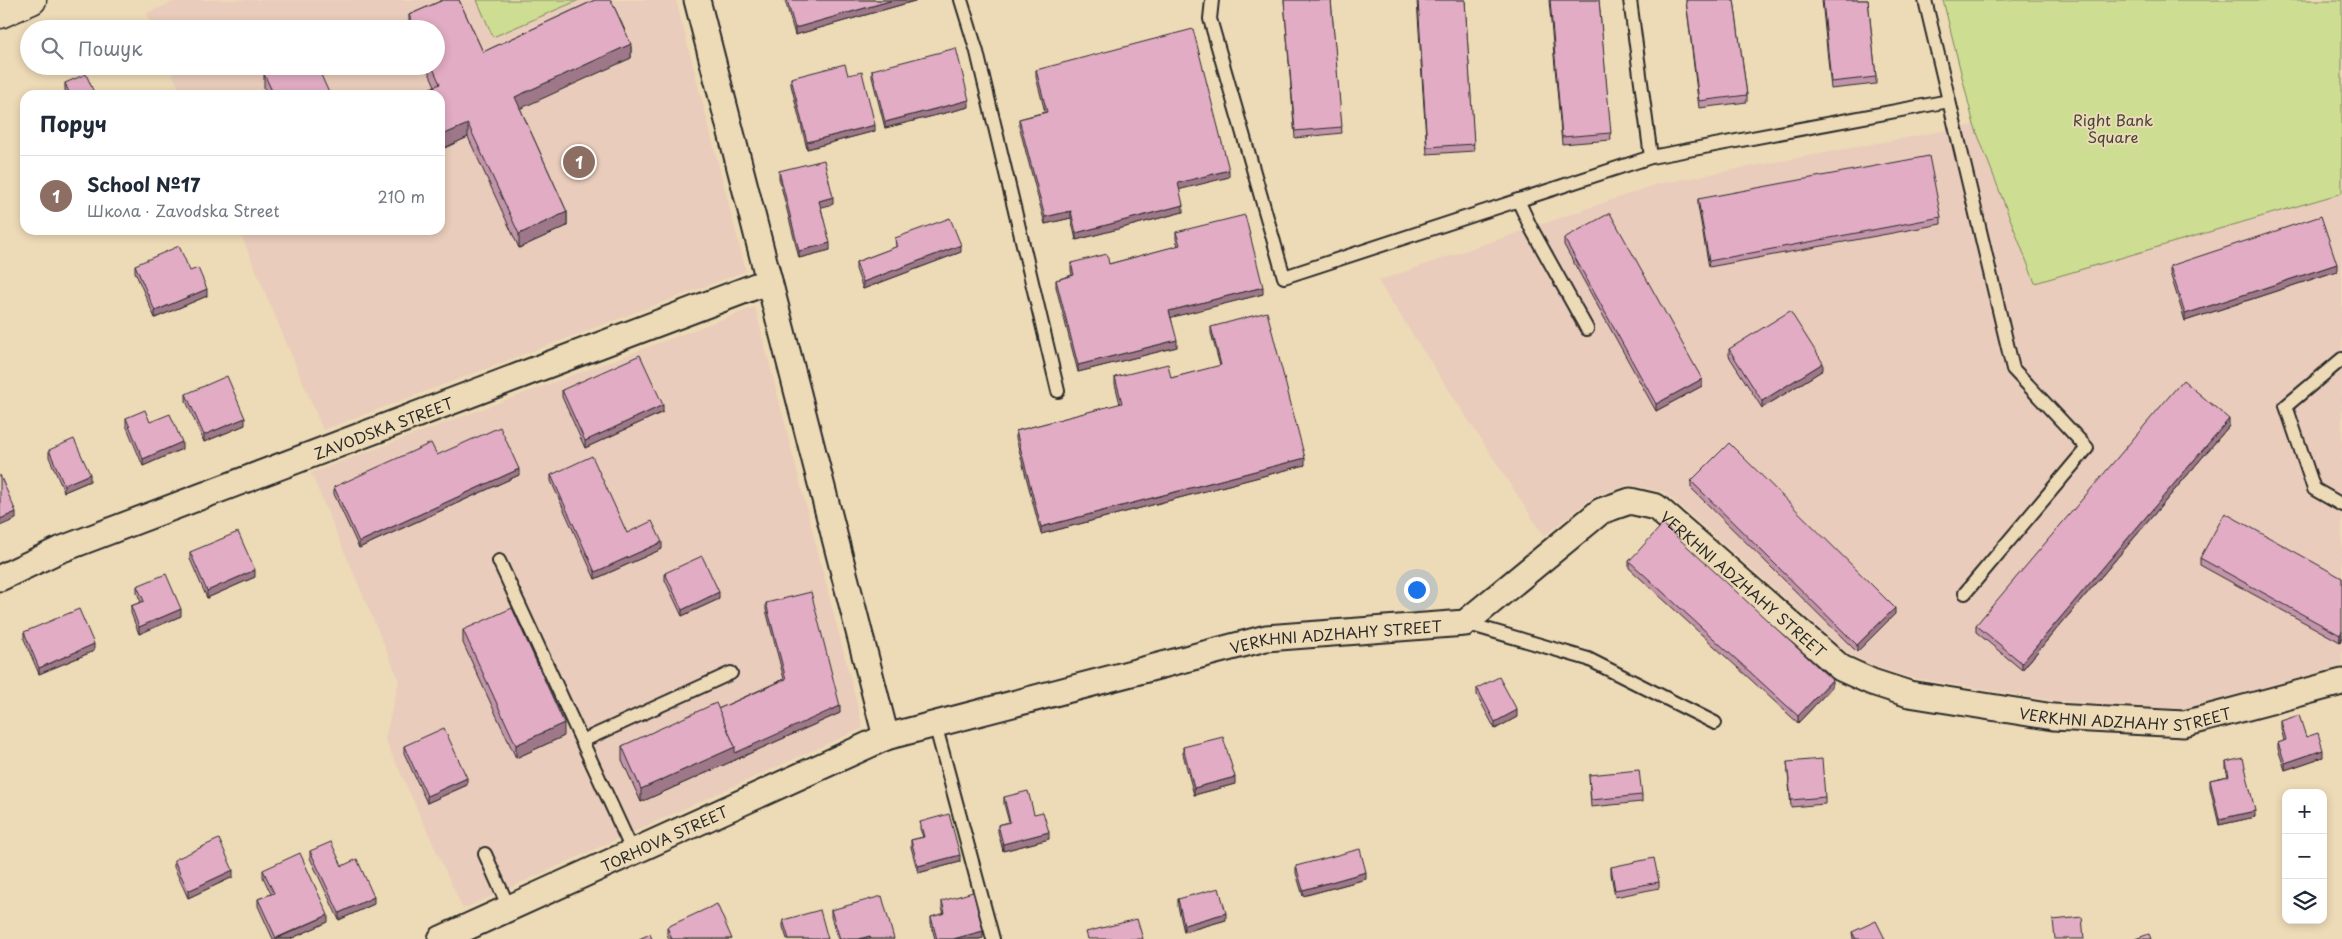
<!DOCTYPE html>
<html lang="uk">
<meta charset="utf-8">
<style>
body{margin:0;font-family:"Playpen Sans",sans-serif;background:#f2f2f3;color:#1f2937}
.controls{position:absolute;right:15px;bottom:15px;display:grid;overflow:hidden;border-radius:10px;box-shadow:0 2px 8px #0003}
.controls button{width:45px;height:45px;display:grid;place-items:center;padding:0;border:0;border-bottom:1px solid #e0e1e3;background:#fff;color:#1f2937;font:25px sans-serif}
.you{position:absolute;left:1416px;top:589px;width:18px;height:18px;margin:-12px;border:4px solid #fff;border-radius:50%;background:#1a73e8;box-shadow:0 0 0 8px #1a73e833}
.badge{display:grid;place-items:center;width:32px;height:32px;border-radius:50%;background:#2563eb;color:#fff;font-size:16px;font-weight:700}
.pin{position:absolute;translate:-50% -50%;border:2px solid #fff;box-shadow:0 1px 5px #0006}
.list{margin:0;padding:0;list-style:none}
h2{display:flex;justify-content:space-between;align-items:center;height:65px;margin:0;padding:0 20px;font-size:21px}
h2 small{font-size:16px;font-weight:400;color:#747a83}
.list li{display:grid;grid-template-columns:32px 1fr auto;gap:15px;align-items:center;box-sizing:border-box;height:80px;padding:0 20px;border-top:1px solid #e0e1e3}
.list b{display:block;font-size:19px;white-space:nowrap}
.list p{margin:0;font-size:16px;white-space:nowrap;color:#747a83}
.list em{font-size:16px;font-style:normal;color:#747a83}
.icon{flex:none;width:28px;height:28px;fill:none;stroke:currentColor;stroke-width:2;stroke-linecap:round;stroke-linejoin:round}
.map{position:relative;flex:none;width:2342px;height:939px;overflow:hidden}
.search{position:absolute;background:#fff;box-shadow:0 2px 8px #0003;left:20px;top:20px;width:425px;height:55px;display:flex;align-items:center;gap:12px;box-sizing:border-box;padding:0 18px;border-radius:28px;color:#747a83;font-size:19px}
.panel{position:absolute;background:#fff;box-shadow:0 2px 8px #0003;left:20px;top:90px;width:425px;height:145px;border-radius:15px}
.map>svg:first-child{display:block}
.built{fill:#e9ccbb}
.green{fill:#cddd91;stroke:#7c845e}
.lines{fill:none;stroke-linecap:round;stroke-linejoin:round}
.lane-casing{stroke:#2b2b2b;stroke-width:16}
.street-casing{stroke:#2b2b2b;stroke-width:29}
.secondary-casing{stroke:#2b2b2b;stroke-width:31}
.lane{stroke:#eddab7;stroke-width:12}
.street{stroke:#eddab7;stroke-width:25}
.secondary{stroke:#eddab7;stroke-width:28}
.wall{fill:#c294a9;stroke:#2b2b2b}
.shaded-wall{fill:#9e7889;stroke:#2b2b2b}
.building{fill:#e1acc4;stroke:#2b2b2b}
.labels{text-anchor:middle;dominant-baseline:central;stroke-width:4;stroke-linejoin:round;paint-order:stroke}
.park-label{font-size:15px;fill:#43463a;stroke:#eddab7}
.street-label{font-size:15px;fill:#2b2b2b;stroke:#eddab7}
</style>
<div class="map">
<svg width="2342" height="939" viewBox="0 0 2342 939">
<rect width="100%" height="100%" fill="#eddab7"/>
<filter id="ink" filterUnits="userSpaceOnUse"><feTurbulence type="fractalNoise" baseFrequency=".02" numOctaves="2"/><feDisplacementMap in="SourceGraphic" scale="10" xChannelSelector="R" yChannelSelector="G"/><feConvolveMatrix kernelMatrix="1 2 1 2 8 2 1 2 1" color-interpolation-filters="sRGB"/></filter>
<g filter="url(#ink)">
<g class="built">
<path d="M178,0H676L746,271L323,430L239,230H440V95H182L169,66H436V29H154L147,13Z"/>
<path d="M1974,125L2035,282L2342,193V666L2182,709L2055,701L1912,678L1878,668L1850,655L1664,492L1629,485L1593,497L1544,536L1378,281L1658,184Z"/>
<path d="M755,307L863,728L463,909L385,739L399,680L311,473Z"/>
</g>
<g class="green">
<path d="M477,0H579L493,37Z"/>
<path d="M1943,0H2342V193L2035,283L1974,125Z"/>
</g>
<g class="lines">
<g class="lane-casing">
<g id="lane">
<path d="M961,0L977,52L1058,391"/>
<path d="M1212,0L1210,19L1284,277L1651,157L1949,101"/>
<path d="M1630,0L1651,157"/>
<path d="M1925,0L2013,369L2087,448L1965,593"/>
<path d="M1518,200L1531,228L1587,329"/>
<path d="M2342,359L2286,406L2314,489L2342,505"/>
<path d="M499,561L633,852"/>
<path d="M1465,623L1588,659L1715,723"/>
<path d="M935,724L993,939"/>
<path d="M582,741L731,673"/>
<path d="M485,854L509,908"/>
</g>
</g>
<g class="street-casing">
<g id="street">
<path d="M697,0L886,737"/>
<path id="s1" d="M0,578L57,551L769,281"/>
<path id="s2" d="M441,939L886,737L1266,638L1465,623L1601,511L1630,501L1656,507L1841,668L1872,682L1909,694L2053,717L2184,724L2342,682"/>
</g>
</g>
<g class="secondary-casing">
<path id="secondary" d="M0,14L32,0"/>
</g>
<use href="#lane" class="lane"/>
<use href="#street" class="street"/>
<use href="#secondary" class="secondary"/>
</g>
<g class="wall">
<path d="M443,0H459L483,52L595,0H611L631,44V58L520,108L567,212V226L519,248L468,137L440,150V95H415L435,86L426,66H436V29H409V15Z"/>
<path d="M785,0H918L795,35Z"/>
<path d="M1284,0H1331L1342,133L1295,138Z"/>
<path d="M1417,0H1465L1474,151L1427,154Z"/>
<path d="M1549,0H1599L1611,140L1562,144Z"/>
<path d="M1686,0H1734L1747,95V102L1699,108Z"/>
<path d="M1822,0H1868L1876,77V84L1831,89Z"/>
<path d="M872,70L969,107L885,128L872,77Z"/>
<path d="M1036,70L1229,177L1179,189L1183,212L1076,240L1071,218L1045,224L1019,126V119L1045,112L1036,77Z"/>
<path d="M264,74L330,95H268L264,88Z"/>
<path d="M848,75L875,131L807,149L791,85V78Z"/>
<path d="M65,83L95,95H67L65,90Z"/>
<path d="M779,171L833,204L821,207L830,250L799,258L779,178Z"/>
<path d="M1698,199L1941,217V224L1709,267L1698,206Z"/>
<path d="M1176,232L1263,294L1171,317L1177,347L1078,372L1056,287V280L1072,275L1071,270V263L1109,264L1178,246L1176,239Z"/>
<path d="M895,238L961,252L863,289L856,269V262L896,247Z"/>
<path d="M1564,238L1702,386L1656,411L1564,245Z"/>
<path d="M135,265L190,271L207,296L155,318L135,272Z"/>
<path d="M2170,266L2337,271L2185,321L2170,273Z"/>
<path d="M1211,327L1305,465L1041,534L1016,438V431L1120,404L1115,384V377L1171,378L1220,366L1211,333Z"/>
<path d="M1729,349L1823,370L1762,408L1729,356Z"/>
<path d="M562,390L663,412L585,448L562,397Z"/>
<path d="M186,394L245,425L204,442L186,401Z"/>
<path d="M126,418L150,422L182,449L143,466L126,425Z"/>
<path d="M2229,426L2022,670L1976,632V625Z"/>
<path d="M49,450L90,481L64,492L49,457Z"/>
<path d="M437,455L519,475L359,548L334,494V487Z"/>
<path d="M551,475L627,533L662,549L595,579L551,481Z"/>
<path d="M1691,481L1895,614L1857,652L1691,488Z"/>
<path d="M190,552L255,577L207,598L190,559Z"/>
<path d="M2200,558L2342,578L2340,642L2200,565Z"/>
<path d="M1629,561L1832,687L1798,723L1629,568Z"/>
<path d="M665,573L719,599L682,616L665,580Z"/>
<path d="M137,586L181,616L139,634L131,613V606L141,602L137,593Z"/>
<path d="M766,603L840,713L641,802L622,760V746L718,709L784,679L766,610Z"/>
<path d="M463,630L564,736L516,758L463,643Z"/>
<path d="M24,632L94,651L39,674L24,639Z"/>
<path d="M1477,688L1517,717L1495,729L1477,695Z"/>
<path d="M2281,721L2306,737L2323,757L2285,770L2278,749V743L2284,741L2281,728Z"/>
<path d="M404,746L467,785L427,803L404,753Z"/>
<path d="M1183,747L1235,784L1194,795L1183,754Z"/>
<path d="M1787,762L1825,797V804L1791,807Z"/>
<path d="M2226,762L2255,817L2219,825L2210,787V780L2228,776L2226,769Z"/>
<path d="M1589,775L1642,795V802L1591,807Z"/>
<path d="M1004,797L1034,814L1049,839L1003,851L998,832V825L1009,822L1004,804Z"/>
<path d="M920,822L960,862L918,873L911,847V840L923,837L920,829Z"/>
<path d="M310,851L342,866L374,904L339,920L310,858Z"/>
<path d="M174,860L233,877L188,898L174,867Z"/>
<path d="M1296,866L1366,879L1303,896L1296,873Z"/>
<path d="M1611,867L1659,882V888L1615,897L1611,874Z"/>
<path d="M263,870L328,922L290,939H273L258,906V899L271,894L263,877Z"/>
<path d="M1178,899L1226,920L1184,932L1178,906Z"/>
<path d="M942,901L983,938L979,939H935L931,924V917L944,914L942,908Z"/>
<path d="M831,910L894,939H838L831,917Z"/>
<path d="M783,920L828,939H787L783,927Z"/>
<path d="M667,927L732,939H669L667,934Z"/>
<path d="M1852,932L1885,939H1853Z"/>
</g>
<g class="shaded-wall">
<path d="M893,0H918L795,35V28Z"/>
<path d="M631,44V58L515,111V97Z"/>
<path d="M969,100V107L885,128V122Z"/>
<path d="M468,124V137L440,150V136Z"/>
<path d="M875,125V131L807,149V142Z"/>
<path d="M1229,170V177L1178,190V183Z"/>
<path d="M833,197V204L819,208V201Z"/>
<path d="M1183,205V212L1076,240V233Z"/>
<path d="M1071,211V218L1045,224V217Z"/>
<path d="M567,212V226L519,248V234Z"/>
<path d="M830,243V250L799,258V251Z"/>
<path d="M961,245V252L863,289V282Z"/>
<path d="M2337,264V271L2185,321V314Z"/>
<path d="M1263,287V294L1169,318V311Z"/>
<path d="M207,289V296L155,318V311Z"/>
<path d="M1177,340V347L1078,372V365Z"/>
<path d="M1823,363V370L1762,408V401Z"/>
<path d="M1702,379V386L1656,411V404Z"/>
<path d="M663,405V412L585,448V441Z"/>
<path d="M245,418V425L204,442V435Z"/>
<path d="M2229,419V426L2022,670V663Z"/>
<path d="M182,442V449L143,466V459Z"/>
<path d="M1305,458V465L1041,534V527Z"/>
<path d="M519,469V475L359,548V542Z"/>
<path d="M90,474V481L64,492V485Z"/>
<path d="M16,512V519L0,526V519Z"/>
<path d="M662,542V549L595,579V572Z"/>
<path d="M255,570V577L207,598V591Z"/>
<path d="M719,592V599L682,616V610Z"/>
<path d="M1895,608V614L1857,652V645Z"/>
<path d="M181,609V616L139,634V627Z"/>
<path d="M2342,631V638L2340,642V635Z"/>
<path d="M94,644V651L39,674V668Z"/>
<path d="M1832,680V687L1798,723V716Z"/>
<path d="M840,706V713L641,802V789L735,747Z"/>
<path d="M1517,710V717L1495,729V722Z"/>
<path d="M564,723V736L516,758V745Z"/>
<path d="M2323,750V757L2285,770V763Z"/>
<path d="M1235,777V784L1194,795V788Z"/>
<path d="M467,778V785L427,803V796Z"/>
<path d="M2255,811V817L2219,825V819Z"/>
<path d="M1049,832V839L1003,851V844Z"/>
<path d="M960,855V862L918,873V866Z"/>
<path d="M233,870V877L188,898V891Z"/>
<path d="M1366,872V879L1303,896V890Z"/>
<path d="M374,897V904L339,920V913Z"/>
<path d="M1226,913V920L1184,932V925Z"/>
<path d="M328,915V922L290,939H276Z"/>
<path d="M983,931V938L979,939H953Z"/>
<path d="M870,936V939H859Z"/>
</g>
<g class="building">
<path d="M443,0H459L483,52L595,0H611L631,44L515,97L567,212L519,234L468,124L440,136V95H415L440,84L432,66H436V29H415L409,15Z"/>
<path d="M787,0H893L795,28Z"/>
<path d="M1284,0H1331L1342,127L1295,131Z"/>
<path d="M1418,0H1465L1474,144L1427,147Z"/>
<path d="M1550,0H1599L1611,133L1562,137Z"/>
<path d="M1686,0H1734L1747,95L1699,101Z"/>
<path d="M1823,0H1868L1876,77L1831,82Z"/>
<path d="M1193,29L1229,170L1178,183L1183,205L1076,233L1071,211L1045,217L1019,119L1047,112L1036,70Z"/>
<path d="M956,48L969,100L885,122L872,70Z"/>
<path d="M845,64L848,75L862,72L875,125L807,142L791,78Z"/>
<path d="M281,66H317L330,95H274L264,74Z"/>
<path d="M86,74L95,95H70L65,83Z"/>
<path d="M1929,156L1941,217L1709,261L1698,199Z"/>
<path d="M824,160L833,197L819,201L830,243L799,251L779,171Z"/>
<path d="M1610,213L1702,379L1656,404L1564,238Z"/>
<path d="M1245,215L1263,287L1169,311L1177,340L1078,365L1056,280L1074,275L1071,263L1107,254L1109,264L1180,245L1176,232Z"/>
<path d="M2321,216L2337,264L2185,314L2170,266Z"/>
<path d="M950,218L961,245L863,282L856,262L898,246L895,238Z"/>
<path d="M179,246L190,271L198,268L207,289L155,311L135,265Z"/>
<path d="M1790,311L1823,363L1762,401L1729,349Z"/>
<path d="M1267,312L1305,458L1041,527L1016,431L1122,403L1115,377L1168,364L1171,378L1221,365L1211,327Z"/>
<path d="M640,355L663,405L585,441L562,390Z"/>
<path d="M227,376L245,418L204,435L186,394Z"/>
<path d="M2183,380L2229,419L2022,663L1976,625Z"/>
<path d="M145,410L150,422L170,414L182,442L143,459L126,418Z"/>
<path d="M500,427L519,469L359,542L334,487L431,443L437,455Z"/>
<path d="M74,439L90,474L64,485L49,450Z"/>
<path d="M1729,443L1895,608L1857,645L1691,481Z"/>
<path d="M592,456L627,533L652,521L662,542L595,572L551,475Z"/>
<path d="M0,475L16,512L0,519Z"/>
<path d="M2225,513L2342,578V631L2340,635L2200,558Z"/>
<path d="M1663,524L1832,680L1798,716L1629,561Z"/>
<path d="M238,532L255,570L207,591L190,552Z"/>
<path d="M702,556L719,592L682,610L665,573Z"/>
<path d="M166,574L181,609L139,627L131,606L144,601L137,586Z"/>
<path d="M811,592L840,706L735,753V747L718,709L786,679L766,603Z"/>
<path d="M512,608L564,723L516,745L463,630Z"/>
<path d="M79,609L94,644L39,668L24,632Z"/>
<path d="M1499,677L1517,710L1495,722L1477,688Z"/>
<path d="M716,703L735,747L641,789L622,746Z"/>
<path d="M2299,715L2306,737L2318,733L2323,750L2285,763L2278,743L2286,740L2281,721Z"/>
<path d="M444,728L467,778L427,796L404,746Z"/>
<path d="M1223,737L1235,777L1194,788L1183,747Z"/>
<path d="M2243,758L2255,811L2219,819L2210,780L2229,776L2226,762Z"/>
<path d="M1822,759L1825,797L1791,800L1787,762Z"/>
<path d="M1639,770L1642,795L1591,800L1589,775Z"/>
<path d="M1028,791L1034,814L1043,812L1049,832L1003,844L998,825L1010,822L1004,797Z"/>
<path d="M949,814L960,855L918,866L911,840L924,837L920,822Z"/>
<path d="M219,839L233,870L188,891L174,860Z"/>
<path d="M331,842L342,866L357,859L374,897L339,913L310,851Z"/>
<path d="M1360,849L1366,872L1303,890L1296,866Z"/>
<path d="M300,853L328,915L276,938L258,899L274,893L263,870Z"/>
<path d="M1654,858L1659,882L1615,890L1611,867Z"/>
<path d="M1219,888L1226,913L1184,925L1178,899Z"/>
<path d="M973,892L983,931L953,939H937L931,917L945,913L942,901Z"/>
<path d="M882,896L894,939H871L870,936L859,939H840L831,910Z"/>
<path d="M717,904L732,939H672L667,927Z"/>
<path d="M820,910L828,939H789L783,920Z"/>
<path d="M2082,917L2084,939H2055L2053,920Z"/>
<path d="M1137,919L1143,939H1088L1086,932Z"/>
<path d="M1876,921L1885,939H1856L1852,932Z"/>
<path d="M650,934L652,939H639Z"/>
<path d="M2149,934L2151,939H2135Z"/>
</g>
</g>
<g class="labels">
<g class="park-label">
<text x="2113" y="119">Right Bank<tspan x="2113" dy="17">Square</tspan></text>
</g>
<g class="street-label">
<text stroke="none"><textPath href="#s1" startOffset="412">ZAVODSKA STREET</textPath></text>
<text stroke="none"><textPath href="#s2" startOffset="1431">VERKHNI ADZHAHY STREET</textPath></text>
<text stroke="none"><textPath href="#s2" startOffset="951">VERKHNI ADZHAHY STREET</textPath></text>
<text stroke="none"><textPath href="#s2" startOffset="1851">VERKHNI ADZHAHY STREET</textPath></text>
<text stroke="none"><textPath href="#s2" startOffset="245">TORHOVA STREET</textPath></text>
</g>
</g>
</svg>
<div class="controls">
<button>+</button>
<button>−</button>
<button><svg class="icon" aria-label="layers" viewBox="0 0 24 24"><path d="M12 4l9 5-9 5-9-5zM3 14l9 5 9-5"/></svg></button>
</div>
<div class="you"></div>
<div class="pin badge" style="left:579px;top:162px;background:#8d6e63">1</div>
<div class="search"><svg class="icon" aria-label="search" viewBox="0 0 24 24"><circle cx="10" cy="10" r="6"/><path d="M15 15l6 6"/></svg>Пошук</div>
<section class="panel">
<h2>Поруч<small></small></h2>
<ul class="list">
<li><span class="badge" style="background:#8d6e63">1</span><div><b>School №17</b><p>Школа · Zavodska Street</p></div><em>210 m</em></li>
</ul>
</section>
</div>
